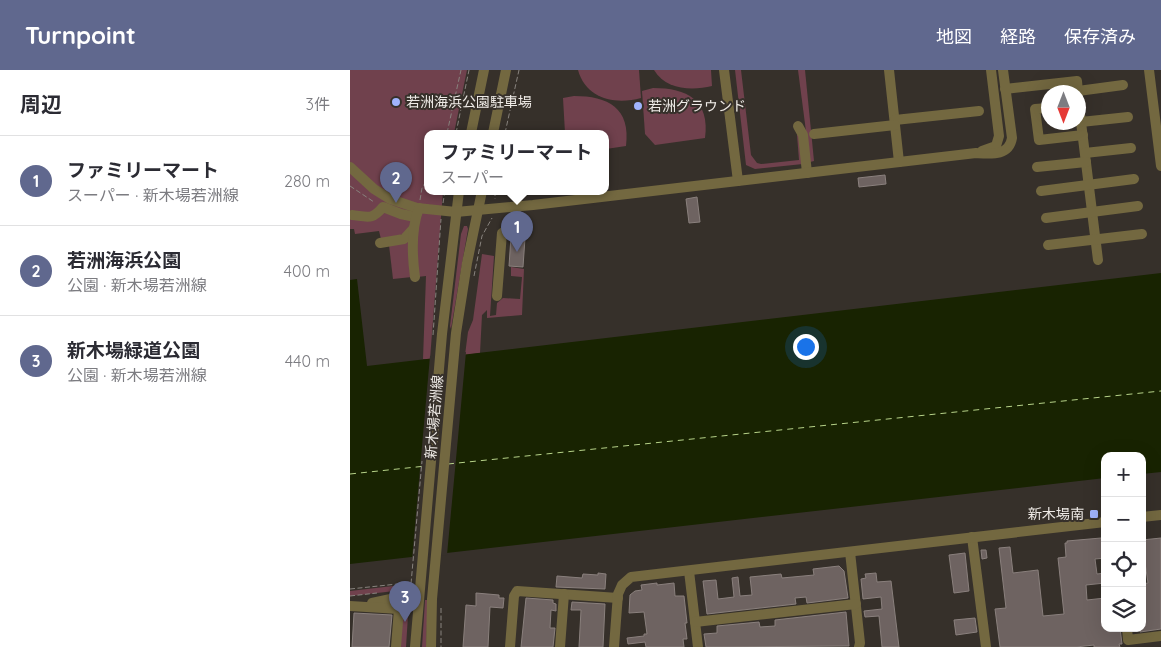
<!DOCTYPE html>
<html lang="ja">
<meta charset="utf-8">
<style>
body{margin:0;font-family:Quicksand,"Noto Sans JP",sans-serif;background:#f7f7f7;color:#2b2b33}
.controls{position:absolute;right:15px;bottom:15px;display:grid;overflow:hidden;border-radius:10px;box-shadow:0 5px 20px #0002}
.controls button{width:45px;height:45px;display:grid;place-items:center;padding:0;border:0;border-bottom:1px solid #e1e1e2;background:#fff;color:#2b2b33;font:25px sans-serif}
.compass{position:absolute;left:691px;top:15px;width:45px;height:45px;border-radius:50%;background:#fff;box-shadow:0 5px 20px #0002;rotate:180deg}
.you{position:absolute;left:455px;top:276px;width:18px;height:18px;margin:-12px;border:4px solid #fff;border-radius:50%;background:#1a73e8;box-shadow:0 0 0 8px #1a73e833}
.badge{display:grid;place-items:center;width:32px;height:32px;border-radius:50%;background:#60688e;color:#fff;font-size:16px;font-weight:700}
.pin{position:absolute;translate:-50% -41px;filter:drop-shadow(0 1px 2px #0008)}
.pin::after{content:'';position:absolute;top:26px;width:18px;height:15px;background:inherit;clip-path:polygon(0 0,100% 0,50% 100%)}
.popup{position:absolute;left:74px;top:60px;width:185px;height:65px;box-sizing:border-box;display:grid;place-content:center;border-radius:10px;background:#fff;filter:drop-shadow(0 1px 4px #0005);font-size:16px;white-space:nowrap;color:#7c7c81}
.popup b{font-size:19px;color:#2b2b33}
.popup::after{content:'';position:absolute;left:50%;top:100%;margin-left:-10px;border:10px solid transparent;border-top-color:#fff}
.list{margin:0;padding:0;list-style:none}
h2{display:flex;justify-content:space-between;align-items:center;height:65px;margin:0;padding:0 20px;font-size:21px}
h2 small{font-size:16px;font-weight:400;color:#7c7c81}
.list li{display:grid;grid-template-columns:32px 1fr auto;gap:15px;align-items:center;box-sizing:border-box;height:90px;padding:0 20px;border-top:1px solid #e1e1e2}
.list b{display:block;font-size:19px;white-space:nowrap}
.list p{margin:0;font-size:16px;white-space:nowrap;color:#7c7c81}
.list em{font-size:16px;font-style:normal;color:#7c7c81}
.icon{flex:none;width:28px;height:28px;fill:none;stroke:currentColor;stroke-width:2;stroke-linecap:round;stroke-linejoin:round}
.map{position:relative;flex:none;width:811px;height:577px;overflow:hidden}
header{display:flex;align-items:center;gap:30px;box-sizing:border-box;height:70px;padding:0 25px;background:#60688e;color:#fff}
header strong{font-size:24px}
nav{display:flex;gap:28px;margin-inline-start:auto;font-size:18px}
main{display:flex}
aside{flex:1;background:#fff}
.map>svg:first-child{display:block}
.green{fill:#70414d}
.water{fill:#182301}
.pier{fill:#36302a}
.lines{fill:none;stroke-linecap:round;stroke-linejoin:round}
.ferry{stroke:#b7d389;stroke-width:1;stroke-dasharray:6 5;stroke-linecap:butt}
.building{fill:#6e6361;stroke:#8a807d}
.path{stroke:#88837e;stroke-width:1;stroke-dasharray:5 2.5;stroke-linecap:butt}
.minor{stroke:#736840;stroke-width:10}
.poi-dot{fill:#a0b3fd;stroke:#36302a;stroke-width:2}
.labels{text-anchor:middle;dominant-baseline:central;stroke-width:4;stroke-linejoin:round;paint-order:stroke}
.poi-label{font-size:14px;fill:#efebe7;stroke:#36302a;text-anchor:start}
.street-label{font-size:14px;fill:#efebe7;stroke:#36302a}
</style>
<header>
<strong>Turnpoint</strong>
<nav><a>地図</a><a>経路</a><a>保存済み</a></nav>
</header>
<main>
<aside>
<h2>周辺<small>3件</small></h2>
<ul class="list">
<li><span class="badge">1</span><div><b>ファミリーマート</b><p>スーパー · 新木場若洲線</p></div><em>280 m</em></li>
<li><span class="badge">2</span><div><b>若洲海浜公園</b><p>公園 · 新木場若洲線</p></div><em>400 m</em></li>
<li><span class="badge">3</span><div><b>新木場緑道公園</b><p>公園 · 新木場若洲線</p></div><em>440 m</em></li>
</ul>
</aside>
<div class="map">
<svg width="811" height="577" viewBox="0 0 811 577">
<rect width="100%" height="100%" fill="#36302a"/>
<g class="green">
<path d="M0,0H117L104,63H78V121H93L80,289H73L76,206L67,207L66,186L55,164L31,169L29,161L5,164L4,159H0Z"/>
<path d="M228,0H289L291,28C265,35 236,29 228,0Z"/>
<path d="M304,0H361L362,16C342,21 316,20 304,0Z"/>
<path d="M385,0H391L401,85L407,93L411,94L449,90L447,65H449L453,94L405,99L396,95Z"/>
<path d="M448,0H455L464,91L460,92Z"/>
<path d="M303,18C337,18 360,30 355,68L305,75L295,64L292,21Z"/>
<path d="M224,26C258,26 281,38 276,76L256,79V63H215L213,28Z"/>
<path d="M114,156H117L118,159L101,259L100,256L111,164Z"/>
<path d="M59,170L62,207L43,209L39,175Z"/>
<path d="M132,184L144,186L140,246L146,245L147,233L153,228L170,229L172,207L161,206V197L174,199L172,245L137,248V240L132,245L130,283L115,285L118,262L123,250Z"/>
<path d="M60,514L56,577H50L54,520L0,526V521Z"/>
<path d="M75,530H78L76,577H72Z"/>
</g>
<path class="water" d="M811,203V402L792,404V386H755V408L0,494V210L7,209L17,296Z"/>
<path class="pier" d="M116,282L97,485L62,489L80,286Z"/>
<g class="lines">
<g class="ferry">
<path d="M98,394L811,321"/>
<path d="M0,404L76,396"/>
</g>
</g>
<g class="building">
<path d="M535,105L536,114L509,117L508,108Z"/>
<path d="M347,127L350,152L339,153L336,129Z"/>
<path d="M161,167L175,168L173,197L159,196Z"/>
<path d="M751,468H754L755,488L745,489L747,504L755,503V513L736,515L737,530L755,528V558H770L772,574H769L770,577H744V575L726,577H650L645,539L656,538L649,478L660,477L663,503L688,500L693,546L714,544L708,488L716,487L715,473H717V471Z"/>
<path d="M811,468V559L790,562V558H792V514L798,513L794,486H792V470Z"/>
<path d="M631,480H636L637,488L632,489Z"/>
<path d="M615,483L619,521L604,523L599,485Z"/>
<path d="M489,496L494,501L498,528L457,533L456,527L445,528L446,534L357,544L353,511L366,510L368,529L384,527L382,508L388,507L390,526L402,525L400,507L431,504L432,508L464,505L463,499Z"/>
<path d="M248,503L256,504L255,519L206,517L207,506L232,508L233,504L248,505Z"/>
<path d="M526,503L527,512L541,511L549,577H532L529,546L515,547L514,541L532,539L531,527L513,529L511,509L516,508L515,504Z"/>
<path d="M307,513V515L324,513L325,526H334L337,553H335L337,569H333L334,577H296L295,572L278,574L277,568L294,566V564H297L294,542L279,543L280,525L285,521L292,520L291,515Z"/>
<path d="M126,523L149,525V528H154L153,538L140,537L138,577H113L116,535L126,536Z"/>
<path d="M176,528L203,530V533L206,534V541L201,540L200,558H205L203,577H171Z"/>
<path d="M222,532L255,534L253,577H229L231,540H221Z"/>
<path d="M496,542L499,576L356,577L354,564L367,563V556L409,552L410,557L425,556V550Z"/>
<path d="M4,543L42,545L39,577H2Z"/>
<path d="M625,548L627,562L606,565L604,550Z"/>
</g>
<g class="lines">
<g class="path">
<path d="M97,63L111,0"/>
<path d="M106,63L119,0"/>
<path d="M155,63L169,0"/>
<path d="M0,116L24,132"/>
<path d="M145,121V129"/>
<path d="M70,130L72,118L78,108"/>
<path d="M93,133L95,121"/>
<path d="M124,206L132,166L142,148"/>
<path d="M83,265L91,149"/>
<path d="M0,519L57,513L56,521"/>
<path d="M0,526L27,523"/>
<path d="M59,536L72,391"/>
<path d="M91,538V577"/>
</g>
<g class="minor">
<path d="M374,0L388,111"/>
<path d="M539,0L549,92"/>
<path d="M799,0L811,96"/>
<path d="M655,19L727,11L728,22"/>
<path d="M728,21L773,15"/>
<path d="M728,28L748,190"/>
<path d="M698,38L685,39L689,70L733,65"/>
<path d="M545,50L629,41"/>
<path d="M731,52L778,47"/>
<path d="M448,56L453,65L457,103"/>
<path d="M121,63L134,0"/>
<path d="M143,63L156,0"/>
<path d="M464,64L545,55"/>
<path d="M632,81L646,76L649,66L641,0"/>
<path d="M735,83L781,78"/>
<path d="M0,97L24,119L40,129L67,138L106,142L183,135L626,83C642,84 659,86 662,68L653,0"/>
<path d="M687,97L736,92"/>
<path d="M691,121L784,109"/>
<path d="M2,145C19,147 22,150 33,137L51,144L65,147"/>
<path d="M696,148L788,136"/>
<path d="M30,173L54,169L64,158"/>
<path d="M698,175L792,164"/>
<path d="M65,207C62,185 61,159 69,138"/>
<path d="M147,226L152,163L165,154L166,137"/>
<path d="M792,447L811,445"/>
<path d="M622,467L636,577"/>
<path d="M500,482L510,573L509,577"/>
<path d="M339,501L348,577"/>
<path d="M22,533L50,527"/>
<path d="M0,536L49,539L46,577"/>
<path d="M345,552L506,534"/>
<path d="M777,558L778,570L811,566"/>
<path d="M65,577L92,264L109,121"/>
<path d="M81,577L82,529L106,263L117,193L132,121"/>
<path d="M160,577L164,526L167,521L268,528"/>
<path d="M210,577L214,524"/>
<path d="M264,577L268,524L272,515L281,507L755,452"/>
</g>
</g>
<g class="poi-dot">
<circle cx="46" cy="32" r="5"/>
<circle cx="288" cy="36" r="5"/>
<rect x="739" y="439" width="10" height="10" rx="2.5"/>
</g>
<g class="labels">
<g class="poi-label">
<text x="56" y="32">若洲海浜公園駐車場</text>
<text x="298" y="36">若洲グラウンド</text>
<text x="734" y="444" text-anchor="end">新木場南</text>
</g>
<g class="street-label">
<text transform="translate(84 347) rotate(-85)">新木場若洲線</text>
</g>
</g>
</svg>
<div class="controls">
<button>+</button>
<button>−</button>
<button><svg class="icon" aria-label="locate" viewBox="0 0 24 24"><circle cx="12" cy="12" r="6"/><path d="M12 2v4M12 18v4M2 12h4M18 12h4"/></svg></button>
<button><svg class="icon" aria-label="layers" viewBox="0 0 24 24"><path d="M12 4l9 5-9 5-9-5zM3 14l9 5 9-5"/></svg></button>
</div>
<svg class="compass" viewBox="-18 -18 36 36"><path d="M0-13l5 13h-10z" fill="#e53935"/><path d="M0 13l5-13h-10z" fill="#7c7c81"/></svg>
<div class="you"></div>
<div class="pin badge" style="left:167px;top:182px">1</div>
<div class="popup"><b>ファミリーマート</b>スーパー</div>
<div class="pin badge" style="left:46px;top:133px">2</div>
<div class="pin badge" style="left:55px;top:552px">3</div>
</div>
</main>
